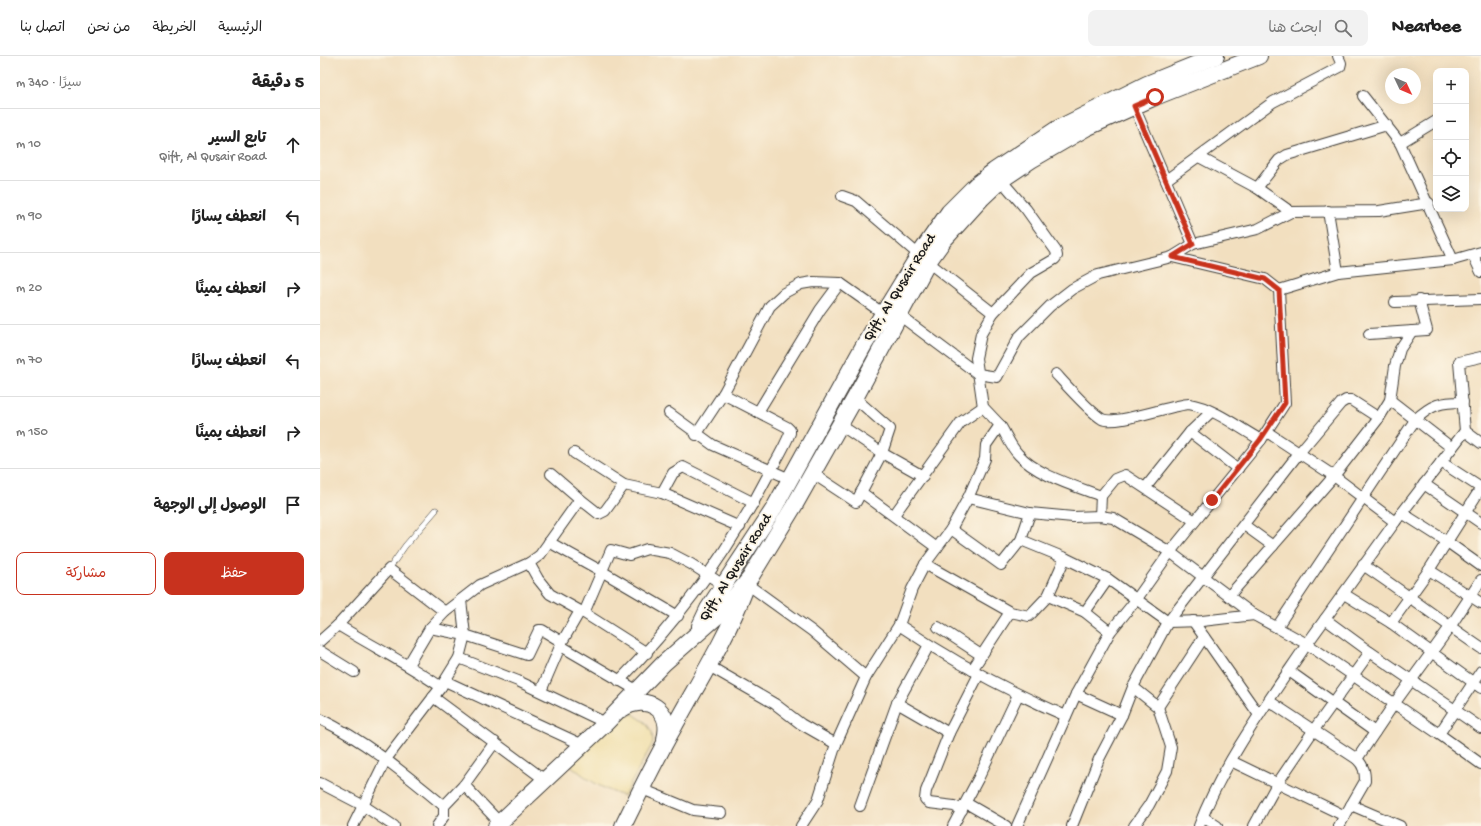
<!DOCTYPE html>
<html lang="ar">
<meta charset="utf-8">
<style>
body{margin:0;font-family:"Gochi Hand","Playpen Sans Arabic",sans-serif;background:#f2f2f2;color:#222;direction:rtl}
.controls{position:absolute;right:12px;top:12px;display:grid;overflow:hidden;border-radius:8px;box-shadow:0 4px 16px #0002}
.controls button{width:36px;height:36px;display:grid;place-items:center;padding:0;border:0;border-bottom:1px solid #e0e0e0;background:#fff;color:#222;font:20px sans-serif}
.compass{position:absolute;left:1065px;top:12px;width:36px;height:36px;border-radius:50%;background:#fff;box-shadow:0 4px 16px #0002;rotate:134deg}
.stop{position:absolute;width:12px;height:12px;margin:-9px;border:3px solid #c8321e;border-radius:50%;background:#fff}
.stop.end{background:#c8321e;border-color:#fff;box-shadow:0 1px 4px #0008}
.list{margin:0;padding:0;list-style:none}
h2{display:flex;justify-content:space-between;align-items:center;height:52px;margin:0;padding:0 16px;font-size:17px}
h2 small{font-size:13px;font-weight:400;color:#767676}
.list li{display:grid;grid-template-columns:26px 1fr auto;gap:12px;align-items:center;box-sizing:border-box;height:72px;padding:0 16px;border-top:1px solid #e0e0e0}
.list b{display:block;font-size:15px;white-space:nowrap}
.list p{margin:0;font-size:13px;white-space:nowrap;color:#767676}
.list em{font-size:13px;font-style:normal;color:#767676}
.actions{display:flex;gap:8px;padding:12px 16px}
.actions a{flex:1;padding:9px 0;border:1px solid #c8321e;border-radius:8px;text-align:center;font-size:14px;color:#c8321e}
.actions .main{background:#c8321e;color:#fff}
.icon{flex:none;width:22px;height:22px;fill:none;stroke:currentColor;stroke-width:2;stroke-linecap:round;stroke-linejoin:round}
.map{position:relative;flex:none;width:1161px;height:770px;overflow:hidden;direction:ltr}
header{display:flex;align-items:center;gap:24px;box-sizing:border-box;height:56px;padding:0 20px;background:#fff;border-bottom:1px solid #e0e0e0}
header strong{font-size:19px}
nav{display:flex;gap:22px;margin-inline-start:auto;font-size:14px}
.search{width:280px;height:36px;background:#f2f2f2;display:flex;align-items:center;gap:10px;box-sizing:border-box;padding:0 14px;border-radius:8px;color:#767676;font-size:15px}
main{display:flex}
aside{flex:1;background:#fff}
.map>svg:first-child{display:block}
.sand{fill:#eeda9e;stroke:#857b5d}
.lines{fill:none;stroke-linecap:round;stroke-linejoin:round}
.service-casing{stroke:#3c3934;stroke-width:6}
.minor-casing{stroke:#3c3934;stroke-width:12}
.primary-casing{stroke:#3c3934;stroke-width:18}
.service{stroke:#fff;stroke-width:5}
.minor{stroke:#fff;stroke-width:10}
.primary{stroke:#fff;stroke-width:16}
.route{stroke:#c8321e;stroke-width:5}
.labels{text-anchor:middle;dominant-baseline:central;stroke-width:3.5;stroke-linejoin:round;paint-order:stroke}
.street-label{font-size:15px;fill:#1c1c1c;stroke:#fcf5e5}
</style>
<header>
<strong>Nearbee</strong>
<div class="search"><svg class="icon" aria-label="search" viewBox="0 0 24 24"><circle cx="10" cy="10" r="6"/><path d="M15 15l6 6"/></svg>ابحث هنا</div>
<nav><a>الرئيسية</a><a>الخريطة</a><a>من نحن</a><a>اتصل بنا</a></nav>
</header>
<main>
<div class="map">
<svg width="1161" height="770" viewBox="0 0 1161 770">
<rect width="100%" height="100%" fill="#fcf5e5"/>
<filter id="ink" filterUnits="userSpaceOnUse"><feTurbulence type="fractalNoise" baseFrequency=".025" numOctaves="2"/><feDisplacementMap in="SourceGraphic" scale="8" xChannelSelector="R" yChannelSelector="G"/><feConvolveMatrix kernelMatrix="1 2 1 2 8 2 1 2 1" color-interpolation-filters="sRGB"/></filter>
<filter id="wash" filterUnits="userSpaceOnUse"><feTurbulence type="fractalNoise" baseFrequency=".012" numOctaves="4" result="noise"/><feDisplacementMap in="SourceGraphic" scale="16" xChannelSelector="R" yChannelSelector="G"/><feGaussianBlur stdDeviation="0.9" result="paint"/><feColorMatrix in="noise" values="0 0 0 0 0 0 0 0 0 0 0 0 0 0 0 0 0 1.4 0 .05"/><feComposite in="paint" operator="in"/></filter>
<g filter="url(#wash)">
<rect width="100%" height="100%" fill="#f2dfbf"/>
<path class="sand" d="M313,658L325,666L332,676L333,687L304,740C280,732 266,723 247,706L297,659Z"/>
</g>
<g filter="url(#ink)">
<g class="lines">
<g class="service-casing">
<path id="service" d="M69,513L85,490L116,454"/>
</g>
<g class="minor-casing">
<g id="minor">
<path d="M1043,40L1080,87L1133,204"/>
<path d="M814,50L873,188"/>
<path d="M1080,87L1116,65"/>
<path d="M879,101L937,132L971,156"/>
<path d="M846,124L953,46L1020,11L1021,7L1018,0"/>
<path d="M937,132L959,104L967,99L1067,69"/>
<path d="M522,140L536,145L599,199"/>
<path d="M1008,155L1018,216"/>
<path d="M1153,199L1161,216"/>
<path d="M608,206L673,257"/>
<path d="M959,234L1018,216L1133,204L1161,196"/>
<path d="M1075,246L1161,243"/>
<path d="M579,259L658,318L677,321L699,281L730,250L752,233L778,219L852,201L873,188L938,173L971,156L1059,155L1109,147"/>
<path d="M1049,278L1107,274L1099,244"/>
<path d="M736,318C747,330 769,355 782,363C795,370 851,349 869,348C894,352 919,372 941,384"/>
<path d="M1070,344L1132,392"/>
<path d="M438,356L500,254L520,227"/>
<path d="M349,357L393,389L470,423"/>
<path d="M519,368L562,397L603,420"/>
<path d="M680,369C686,378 690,390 698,398C716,419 755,430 781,440"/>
<path d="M1145,375L1139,306L1161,301"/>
<path d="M870,376L918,413"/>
<path d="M947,376L1014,420L1075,466"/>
<path d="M376,379L403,338L450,250L464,237L481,228L493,226L520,227L564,258"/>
<path d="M254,397L304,429L342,437L420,471"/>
<path d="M1121,406L1161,432"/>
<path d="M492,417L536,446L562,397L570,373L535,342"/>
<path d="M231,418L260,443"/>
<path d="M1104,428L1161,467"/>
<path d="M826,431L870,376L891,356"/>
<path d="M541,436L617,492"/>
<path d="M342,437L353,417L363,411L434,447"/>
<path d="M648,442L710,457L753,461L780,460L793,462L850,496L934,559L987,588C950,643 902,708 879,770"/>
<path d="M1082,457L1126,485L1161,510"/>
<path d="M574,459L641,366L663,351"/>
<path d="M780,460L781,440L795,423L805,419L875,465"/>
<path d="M924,469L953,490"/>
<path d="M631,473L681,509L701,484L710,457"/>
<path d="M701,484L745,502L788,523L848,566L882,565L934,559"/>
<path d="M229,486L283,516L358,560"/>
<path d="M209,507L218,523L230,538L264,557L327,597"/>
<path d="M605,508L690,556L709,560L728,540L745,502"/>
<path d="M1043,509C1084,536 1121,565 1161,592"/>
<path d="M1109,514L1161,547"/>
<path d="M427,528L492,575L546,621"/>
<path d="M1024,538L1071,567L1161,632"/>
<path d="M728,540L765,556L790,576"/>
<path d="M909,540L1014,420L1059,362L1070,344L1075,310L1080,293L1092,275"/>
<path d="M765,556L788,523"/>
<path d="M264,557L291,494L309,499L327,493L350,497L371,508L405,530"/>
<path d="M1005,563L1050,596L1161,672"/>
<path d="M873,565L939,659"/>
<path d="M1071,567L1109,514L1161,432"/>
<path d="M18,569C52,590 88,608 121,631"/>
<path d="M579,569C632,605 688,635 746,660"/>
<path d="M618,571L661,599"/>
<path d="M957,571L1095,364C1112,348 1121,346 1143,346"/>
<path d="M110,572L145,579L207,599L219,574H222L242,586"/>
<path d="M0,585L18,569L69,513L125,556"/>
<path d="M241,590L318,635"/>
<path d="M0,595L34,616"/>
<path d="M139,602L198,625L286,667"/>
<path d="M88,609L110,572L125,556L160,529L209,507L220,499L260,443L279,458L285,455L304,429"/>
<path d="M389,610L455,648L481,668L516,688"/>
<path d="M652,614L690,556"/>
<path d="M969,615L1055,676"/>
<path d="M1161,615L1119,678L1161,708"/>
<path d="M125,625L263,689"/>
<path d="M299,625C358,565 407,498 446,423C454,408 464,393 470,377V374L467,371L403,338"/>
<path d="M813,631L838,651L851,691L847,715L829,749L814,770"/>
<path d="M221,635L242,586L260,555"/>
<path d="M756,638L802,659"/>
<path d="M113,641L225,724"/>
<path d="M949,645L1037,703L1074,648L1130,571L1161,524"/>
<path d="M577,647L629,677"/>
<path d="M838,651L884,581"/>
<path d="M0,663C46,685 85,718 124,750L144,729L175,686"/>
<path d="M1119,678L987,588L1075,466L1145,375L1161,387"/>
<path d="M911,705L1025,760"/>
<path d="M0,727L44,750L74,770"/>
<path d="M144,729L180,767"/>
<path d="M322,733L373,754L401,757"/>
<path d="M646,747L686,770"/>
<path d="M1031,749L1080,770"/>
<path d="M540,750L577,647L609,589"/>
<path d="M642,754L634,750L609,747L605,743L606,735L629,677L659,618"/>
<path d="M883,761L897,770"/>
<path d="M33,770L66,703L121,631L139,602L145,579L141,544"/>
<path d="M117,770L124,760V750"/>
<path d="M481,770L498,744L516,688L546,621L579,569L592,533L605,508L631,473L648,442L665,403L666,389L680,369L663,351L656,302L661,278L673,257L711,217L735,203L737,200L736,195L706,153L681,124"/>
<path d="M633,770L659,721L698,639"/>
<path d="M697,770L756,638L790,576L816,544L850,496L941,384L965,347L959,234L945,223L852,201"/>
<path d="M752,770L779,703L802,659L813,631L848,566L979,397L1021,347L1026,344H1031L1059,362"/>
<path d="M934,770L957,728L993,675L1050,596"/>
<path d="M1019,770L1045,725C1045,716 1044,710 1037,703"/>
</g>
</g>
<g class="primary-casing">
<g id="primary">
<path d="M380,570L388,553L453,454L544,289L599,199L629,156L657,128L674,115L737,73L827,28L896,0"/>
<path d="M302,653C327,637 353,654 345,683"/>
<path d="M176,770L286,667L344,607L402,556L430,522L474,450L535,342L608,206L623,185L662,142L681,124L711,104L766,72L835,41L939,0"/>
<path d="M303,770C320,736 336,702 355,669C379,625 406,583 424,536"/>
</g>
</g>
<use href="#service" class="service"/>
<use href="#minor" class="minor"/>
<use href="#primary" class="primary"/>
</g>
</g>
<g class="lines" filter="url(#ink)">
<path class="route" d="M835,41L814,50L873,188L852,201L945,223L959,234L965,347L940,384L892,444"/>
</g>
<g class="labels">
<g class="street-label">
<text transform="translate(580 232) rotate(-58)">Qift, Al Qusair Road</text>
<text transform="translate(416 512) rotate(-58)">Qift, Al Qusair Road</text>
</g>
</g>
</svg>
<div class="controls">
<button>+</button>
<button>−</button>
<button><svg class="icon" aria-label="locate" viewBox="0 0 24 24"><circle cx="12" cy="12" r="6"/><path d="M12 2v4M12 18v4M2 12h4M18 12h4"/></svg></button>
<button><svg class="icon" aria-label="layers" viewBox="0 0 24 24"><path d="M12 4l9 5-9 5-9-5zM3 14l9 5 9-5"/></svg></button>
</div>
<svg class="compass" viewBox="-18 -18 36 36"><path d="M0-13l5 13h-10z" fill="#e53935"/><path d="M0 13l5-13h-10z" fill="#767676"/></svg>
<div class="stop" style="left:835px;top:41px"></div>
<div class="stop end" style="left:892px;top:444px"></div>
</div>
<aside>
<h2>5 دقيقة<small>سيرًا · 340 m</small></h2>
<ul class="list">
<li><svg class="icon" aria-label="ahead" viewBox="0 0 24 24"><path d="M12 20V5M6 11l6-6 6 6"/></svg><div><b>تابع السير</b><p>Qift, Al Qusair Road</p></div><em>10 m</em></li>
<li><svg class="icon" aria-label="left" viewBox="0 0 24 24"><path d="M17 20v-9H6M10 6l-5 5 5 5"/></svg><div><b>انعطف يسارًا</b></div><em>90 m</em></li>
<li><svg class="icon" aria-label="right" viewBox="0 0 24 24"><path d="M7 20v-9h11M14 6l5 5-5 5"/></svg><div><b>انعطف يمينًا</b></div><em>20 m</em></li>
<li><svg class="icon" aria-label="left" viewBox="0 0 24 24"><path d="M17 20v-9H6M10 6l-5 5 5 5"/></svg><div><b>انعطف يسارًا</b></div><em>70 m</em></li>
<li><svg class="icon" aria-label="right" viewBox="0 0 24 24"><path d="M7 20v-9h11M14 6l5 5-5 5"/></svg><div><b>انعطف يمينًا</b></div><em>150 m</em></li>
<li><svg class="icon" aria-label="arrive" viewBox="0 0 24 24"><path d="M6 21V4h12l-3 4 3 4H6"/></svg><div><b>الوصول إلى الوجهة</b></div></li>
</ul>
<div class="actions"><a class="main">حفظ</a><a>مشاركة</a></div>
</aside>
</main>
